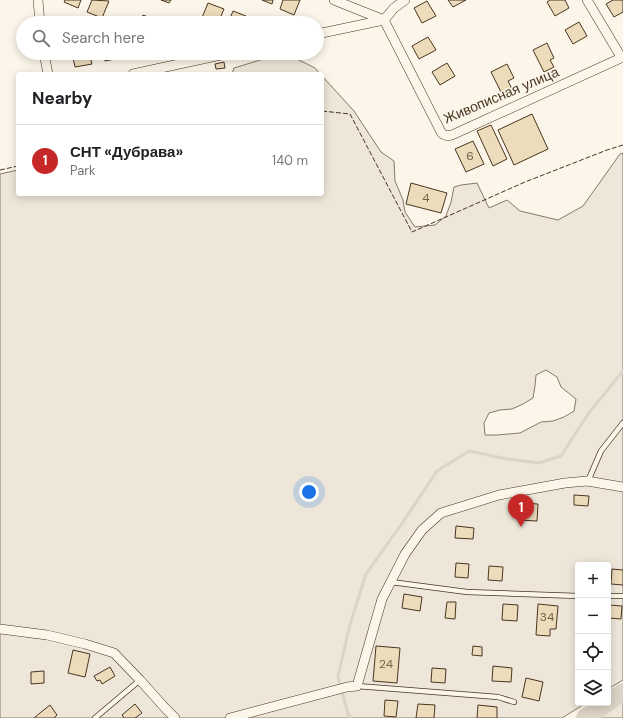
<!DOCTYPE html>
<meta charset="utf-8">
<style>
body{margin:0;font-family:"DM Sans",sans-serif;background:#f6f6f6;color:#202124}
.controls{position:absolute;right:12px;bottom:12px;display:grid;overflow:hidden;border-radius:4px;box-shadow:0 2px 10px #0003}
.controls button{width:36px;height:36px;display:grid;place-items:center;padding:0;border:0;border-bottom:1px solid #e0e0e0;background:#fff;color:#202124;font:20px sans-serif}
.you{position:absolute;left:309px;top:492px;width:14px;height:14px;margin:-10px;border:3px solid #fff;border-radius:50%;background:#1a73e8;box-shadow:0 0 0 6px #1a73e833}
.badge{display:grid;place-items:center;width:26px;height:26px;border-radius:50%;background:#c62828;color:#fff;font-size:13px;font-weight:700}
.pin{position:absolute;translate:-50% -33px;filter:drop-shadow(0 1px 2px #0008)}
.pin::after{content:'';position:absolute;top:21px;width:14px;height:12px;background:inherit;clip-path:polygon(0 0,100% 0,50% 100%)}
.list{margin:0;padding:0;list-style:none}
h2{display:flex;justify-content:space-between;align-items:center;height:52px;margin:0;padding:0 16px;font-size:17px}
h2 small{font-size:13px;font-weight:400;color:#757577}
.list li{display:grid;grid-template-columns:26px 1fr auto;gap:12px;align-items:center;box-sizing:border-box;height:72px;padding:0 16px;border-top:1px solid #e0e0e0}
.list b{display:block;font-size:15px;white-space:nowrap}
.list p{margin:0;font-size:13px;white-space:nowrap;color:#757577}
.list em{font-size:13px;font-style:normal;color:#757577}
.icon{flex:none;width:22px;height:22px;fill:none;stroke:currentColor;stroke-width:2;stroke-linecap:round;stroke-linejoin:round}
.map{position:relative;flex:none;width:623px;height:718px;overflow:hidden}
.search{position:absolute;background:#fff;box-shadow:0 2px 10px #0003;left:16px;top:16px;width:308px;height:44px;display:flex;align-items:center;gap:10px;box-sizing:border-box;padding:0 14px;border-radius:22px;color:#757577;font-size:15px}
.panel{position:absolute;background:#fff;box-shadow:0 2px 10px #0003;left:16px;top:72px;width:308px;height:124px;border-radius:4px}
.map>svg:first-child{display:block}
.green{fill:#ede6d9;stroke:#887966;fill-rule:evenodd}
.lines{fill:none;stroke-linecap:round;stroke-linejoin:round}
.stream{stroke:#dcd4c6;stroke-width:3}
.river{stroke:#dcd4c6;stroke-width:18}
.building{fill:#ecdcbc;stroke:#4a3520}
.service-casing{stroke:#4a3520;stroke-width:6}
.minor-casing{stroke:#4a3520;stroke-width:10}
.service{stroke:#fbf6e9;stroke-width:4.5}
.minor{stroke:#fbf6e9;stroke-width:9}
.fence{stroke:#4a3520;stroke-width:1;stroke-dasharray:5 2;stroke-linecap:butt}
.labels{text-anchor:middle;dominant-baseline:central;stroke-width:3;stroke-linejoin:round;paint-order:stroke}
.number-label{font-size:12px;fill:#725f47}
.street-label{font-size:14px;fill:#4a3520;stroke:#fbf6e9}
</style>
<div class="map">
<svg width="623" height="718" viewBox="0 0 623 718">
<rect width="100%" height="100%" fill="#fbf6e9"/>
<g class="green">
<path d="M270,57H293L315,68L320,74H232L234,68Z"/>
<path d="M322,76L354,111L381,152L394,161L395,181L403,200L405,212L415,227L435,225L446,216L451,202L454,187L461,185L477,183L489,208L507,200L520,211L558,220L583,206L620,154L623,153V680L608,689V565H578V703H586L562,718H0V174L18,170V194H322ZM546,370L557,377L561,387L576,399L574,411L564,417L553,421L541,422L520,433L497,435H485L484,423L489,413L500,410L512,409L523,404L533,398L535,386L536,375Z"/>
<path d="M623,698V718H594Z"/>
</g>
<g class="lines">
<path class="stream" d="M351,718L348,714L338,677L349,628L366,574L403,522L437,471L469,451L507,459L539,463L561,456L588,414L623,371"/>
<g class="river">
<path d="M608,702L623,692"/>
<path d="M585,718L607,703"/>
</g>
</g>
<g class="building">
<path d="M65,0H81L78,8L64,2Z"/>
<path d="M92,0L109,1L102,18L87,12Z"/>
<path d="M161,0H171L169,3Z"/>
<path d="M262,0H273L272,4Z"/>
<path d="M283,0H300L294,15L280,9Z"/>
<path d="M448,0H466L453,7Z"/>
<path d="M550,0H565L569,8L555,16L547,2Z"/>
<path d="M613,0H623V12L614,17L606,4Z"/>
<path d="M427,1L436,16L422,23L414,8Z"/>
<path d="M208,3L224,9L218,23H208L201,20Z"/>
<path d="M233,11L246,16L243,23H228Z"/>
<path d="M143,15L155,20L154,23H139Z"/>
<path d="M579,22L587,36L573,44L565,30Z"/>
<path d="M428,37L436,50L419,59L412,46Z"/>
<path d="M547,43L554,58L550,60L554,67L544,72L533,50Z"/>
<path d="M72,53H89L92,64L75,67Z"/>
<path d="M103,53H119L120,58L105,61Z"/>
<path d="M224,62L225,68L216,69L215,64Z"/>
<path d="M447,63L455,76L440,85L432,72Z"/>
<path d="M507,64L514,78L508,81L512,89L502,94L491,72Z"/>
<path d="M532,114L548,149L514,165L498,130Z"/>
<path d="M491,125L507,159L493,166L477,131Z"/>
<path d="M473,141L484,164L466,172L455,149Z"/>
<path d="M411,183L447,193L441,213L406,204Z"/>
<path d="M574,495L589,496L588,506L574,505Z"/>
<path d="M520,503L538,504L537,521L519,520Z"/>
<path d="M456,526L474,528L473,539L455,538Z"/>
<path d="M456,563L469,564L468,578L455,577Z"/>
<path d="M489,566L503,567L502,581L488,580Z"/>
<path d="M576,569H578V581L576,580Z"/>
<path d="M612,569L623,570V585L611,584Z"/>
<path d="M404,594L422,597L420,611L402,608Z"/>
<path d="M447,602H456L455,619L445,618Z"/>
<path d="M503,604L518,605L517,621L502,620Z"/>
<path d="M538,604L558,606L556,629H550V636L536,635Z"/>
<path d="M609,605L622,606L621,619L609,618Z"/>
<path d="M376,646L400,648L397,683L373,681Z"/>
<path d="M473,646L482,647V656L472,655Z"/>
<path d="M73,650L90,654L85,677L68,673Z"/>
<path d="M493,666L512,668L511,682L492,681Z"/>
<path d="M110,667L115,676L102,684L100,680L97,681L94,676Z"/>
<path d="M432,668L446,669L445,683L431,682Z"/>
<path d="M44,671V683L31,684V672Z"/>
<path d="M526,678L543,682L539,701L522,697Z"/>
<path d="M385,700L398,701L396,717L384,716Z"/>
<path d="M135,704L142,713L135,718H124L122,715Z"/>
<path d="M418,704L435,705L434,718H416Z"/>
<path d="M50,705L57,715L54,718H35V717Z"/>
<path d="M478,705L497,707V718H477Z"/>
</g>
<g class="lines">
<g class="service-casing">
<g id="service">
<path d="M588,481L601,451L623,423"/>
<path d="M391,582L467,592L578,596"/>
<path d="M608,596H623"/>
<path d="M357,686L498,697L514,702"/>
<path d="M95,718L140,680"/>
</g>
</g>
<g class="minor-casing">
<g id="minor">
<path d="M38,0L40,23"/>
<path d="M334,0L384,20"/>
<path d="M587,0L621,57"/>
<path d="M384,20L441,132C444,136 447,136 452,135L623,57"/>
<path d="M384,20L394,8L405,0"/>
<path d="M317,34L384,20"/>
<path d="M44,53L48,74"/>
<path d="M133,74L230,53"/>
<path d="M0,629L47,635L85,644L114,653L140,680L165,708L175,718"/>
<path d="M230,718L347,687L357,686L382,599L405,554L422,530L441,513L499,495L565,483L587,481L623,487"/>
</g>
</g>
<use href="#service" class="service"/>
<use href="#minor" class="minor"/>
<g class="fence">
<path d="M322,111L350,114L412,232L525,182L607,150L623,145"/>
<path d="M0,170L18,166"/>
</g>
</g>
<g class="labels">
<g class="number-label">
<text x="470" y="156">6</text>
<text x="426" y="198">4</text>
<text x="547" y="617">34</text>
<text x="386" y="664">24</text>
</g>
<g class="street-label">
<text transform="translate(501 95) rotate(-23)">Живописная улица</text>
</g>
</g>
</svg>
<div class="controls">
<button>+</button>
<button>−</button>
<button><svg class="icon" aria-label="locate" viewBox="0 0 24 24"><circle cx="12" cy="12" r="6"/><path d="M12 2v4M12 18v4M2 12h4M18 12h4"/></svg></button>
<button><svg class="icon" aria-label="layers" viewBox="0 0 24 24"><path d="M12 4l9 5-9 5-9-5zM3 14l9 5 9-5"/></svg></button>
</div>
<div class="you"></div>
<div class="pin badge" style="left:521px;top:527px">1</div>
<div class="search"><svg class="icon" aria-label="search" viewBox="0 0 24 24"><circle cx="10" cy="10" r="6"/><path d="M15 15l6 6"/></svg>Search here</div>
<section class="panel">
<h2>Nearby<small></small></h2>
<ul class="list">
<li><span class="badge">1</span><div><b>СНТ «Дубрава»</b><p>Park</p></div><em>140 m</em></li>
</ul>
</section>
</div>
